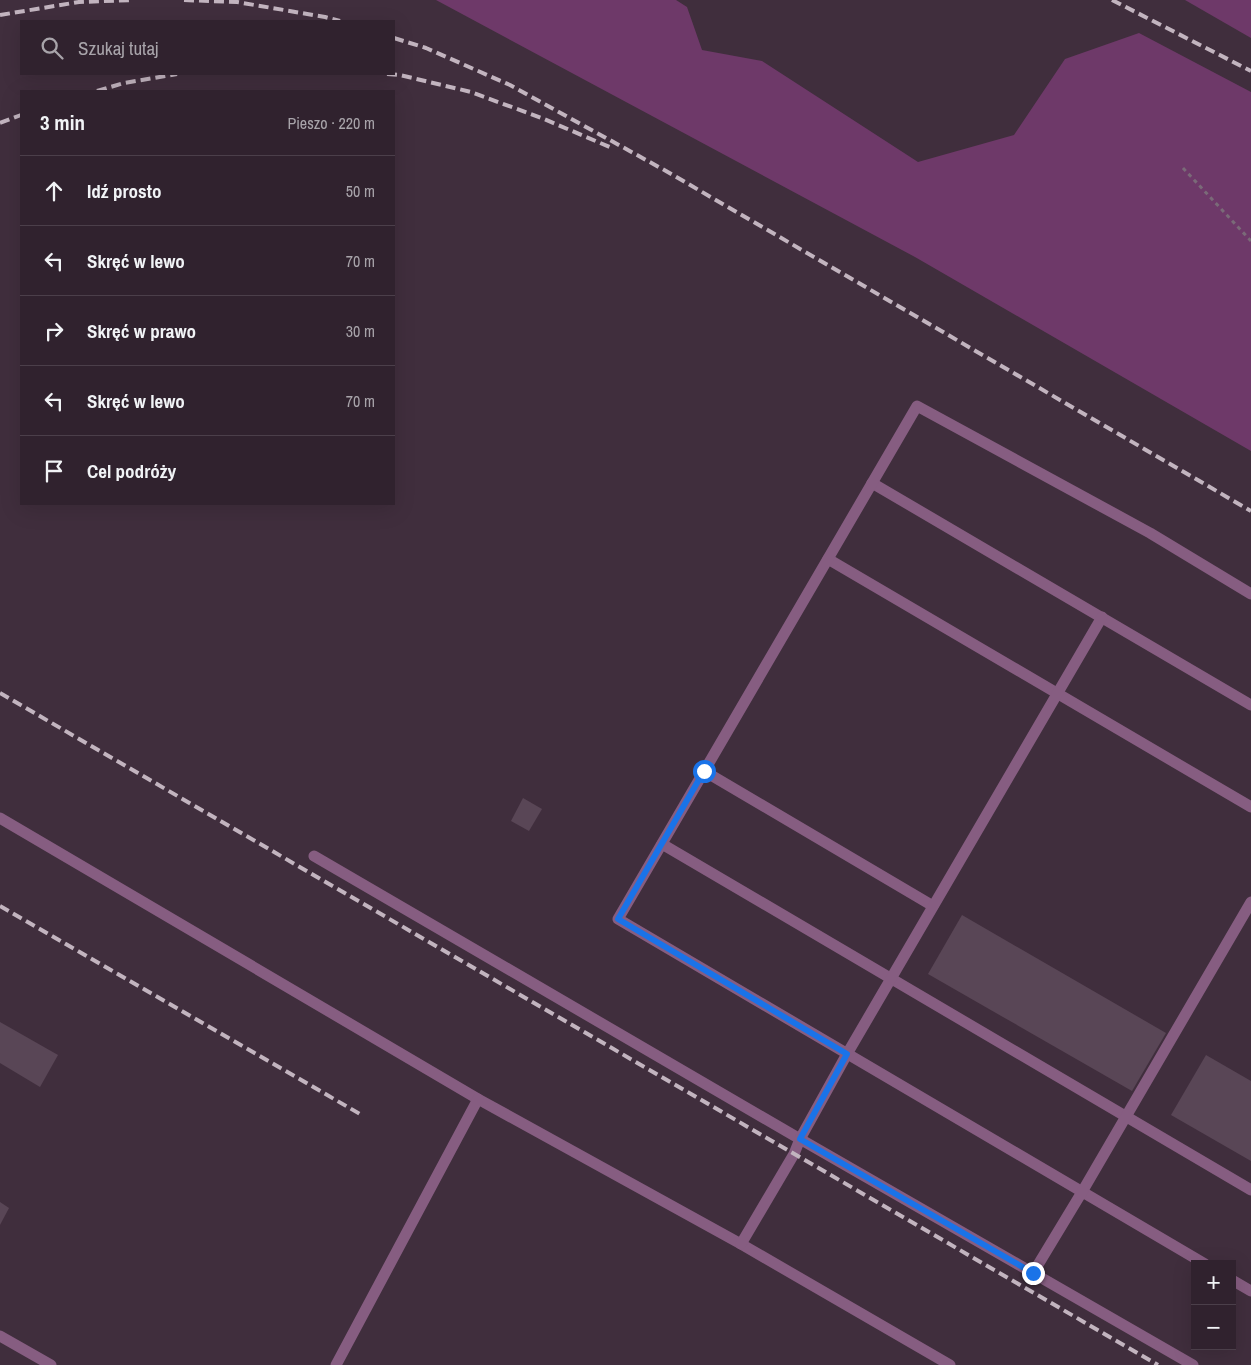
<!DOCTYPE html>
<html lang="pl">
<meta charset="utf-8">
<style>
body{margin:0;font-family:"Archivo Narrow",sans-serif;background:#382a36;color:#f1f3f6}
.controls{position:absolute;right:15px;bottom:15px;display:grid;overflow:hidden;border-radius:0px;box-shadow:0 5px 20px #0002}
.controls button{width:45px;height:45px;display:grid;place-items:center;padding:0;border:0;border-bottom:1px solid #4b3f4a;background:#30222e;color:#f1f3f6;font:25px sans-serif}
.stop{position:absolute;width:15px;height:15px;margin:-11px;border:4px solid #1a73e8;border-radius:50%;background:#fff}
.stop.end{background:#1a73e8;border-color:#fff;box-shadow:0 1px 5px #0008}
.list{margin:0;padding:0;list-style:none}
h2{display:flex;justify-content:space-between;align-items:center;height:65px;margin:0;padding:0 20px;font-size:21px}
h2 small{font-size:16px;font-weight:400;color:#a8a4aa}
.list li{display:grid;grid-template-columns:32px 1fr auto;gap:15px;align-items:center;box-sizing:border-box;height:70px;padding:0 20px;border-top:1px solid #4b3f4a}
.list b{display:block;font-size:19px;white-space:nowrap}
.list em{font-size:16px;font-style:normal;color:#a8a4aa}
.icon{flex:none;width:28px;height:28px;fill:none;stroke:currentColor;stroke-width:2;stroke-linecap:round;stroke-linejoin:round}
.map{position:relative;flex:none;width:1251px;height:1365px;overflow:hidden}
.search{position:absolute;background:#30222e;box-shadow:0 5px 20px #0002;left:20px;top:20px;width:375px;height:55px;display:flex;align-items:center;gap:12px;box-sizing:border-box;padding:0 18px;border-radius:0px;color:#a8a4aa;font-size:19px}
.panel{position:absolute;background:#30222e;box-shadow:0 5px 20px #0002;left:20px;top:90px;width:375px;height:415px;border-radius:0px}
.map>svg:first-child{display:block}
.green{fill:#6e3969}
.building{fill:#594656}
.lines{fill:none;stroke-linecap:round;stroke-linejoin:round}
.path{stroke:#7a6a78;stroke-width:3;stroke-dasharray:4 4;stroke-linecap:butt}
.service{stroke:#865d81;stroke-width:11}
.rail{stroke:#c2b4bf;stroke-width:4;stroke-dasharray:10 5;stroke-linecap:butt}
.route{stroke:#1a73e8;stroke-width:6}
</style>
<div class="map">
<svg width="1251" height="1365" viewBox="0 0 1251 1365">
<rect width="100%" height="100%" fill="#402e3d"/>
<g class="green">
<path d="M436,0H676L687,7L702,50L762,61L918,162L1014,135L1065,59L1139,33L1251,92V451L915,257Z"/>
<path d="M1185,0H1251V38Z"/>
</g>
<g class="building">
<path d="M523,798L542,809L529,831L511,821Z"/>
<path d="M962,915L1166,1033L1132,1091L928,974Z"/>
<path d="M0,1022L58,1055L40,1087L0,1063Z"/>
<path d="M1206,1055L1251,1081V1161L1171,1115Z"/>
<path d="M0,1202L9,1208L0,1225Z"/>
</g>
<g class="lines">
<path class="path" d="M1183,168L1251,241"/>
<g class="service">
<path d="M872,483L1251,705"/>
<path d="M828,559L1251,807"/>
<path d="M704,771L933,906"/>
<path d="M0,818L478,1099L741,1244L950,1365"/>
<path d="M662,844L1251,1190"/>
<path d="M314,856L800,1139L1193,1365"/>
<path d="M741,1244L794,1154L800,1139L847,1054L1102,617"/>
<path d="M1205,1264L618,919L917,406L1150,533L1251,594"/>
<path d="M1033,1273L1082,1192L1251,902"/>
<path d="M1232,1280L1251,1291"/>
<path d="M0,1336L51,1365"/>
<path d="M336,1365L478,1099"/>
</g>
<g class="rail">
<path d="M184,0L237,2L325,17L340,21"/>
<path d="M1112,0L1251,71"/>
<path d="M0,15L79,2L133,0"/>
<path d="M394,38L426,48L510,85L666,171L1251,511"/>
<path d="M387,74L400,75L471,92L544,119L612,148"/>
<path d="M97,91L124,83L177,74"/>
<path d="M0,123L21,115"/>
<path d="M0,693L1158,1365"/>
<path d="M0,906L360,1114"/>
</g>
</g>
<g class="lines">
<path class="route" d="M704,771L618,919L847,1054L800,1139L1033,1273"/>
</g>
</svg>
<div class="controls">
<button>+</button>
<button>−</button>
</div>
<div class="stop" style="left:704px;top:771px"></div>
<div class="stop end" style="left:1033px;top:1273px"></div>
<div class="search"><svg class="icon" aria-label="search" viewBox="0 0 24 24"><circle cx="10" cy="10" r="6"/><path d="M15 15l6 6"/></svg>Szukaj tutaj</div>
<section class="panel">
<h2>3 min<small>Pieszo · 220 m</small></h2>
<ul class="list">
<li><svg class="icon" aria-label="ahead" viewBox="0 0 24 24"><path d="M12 20V5M6 11l6-6 6 6"/></svg><div><b>Idź prosto</b></div><em>50 m</em></li>
<li><svg class="icon" aria-label="left" viewBox="0 0 24 24"><path d="M17 20v-9H6M10 6l-5 5 5 5"/></svg><div><b>Skręć w lewo</b></div><em>70 m</em></li>
<li><svg class="icon" aria-label="right" viewBox="0 0 24 24"><path d="M7 20v-9h11M14 6l5 5-5 5"/></svg><div><b>Skręć w prawo</b></div><em>30 m</em></li>
<li><svg class="icon" aria-label="left" viewBox="0 0 24 24"><path d="M17 20v-9H6M10 6l-5 5 5 5"/></svg><div><b>Skręć w lewo</b></div><em>70 m</em></li>
<li><svg class="icon" aria-label="arrive" viewBox="0 0 24 24"><path d="M6 21V4h12l-3 4 3 4H6"/></svg><div><b>Cel podróży</b></div></li>
</ul>
</section>
</div>
